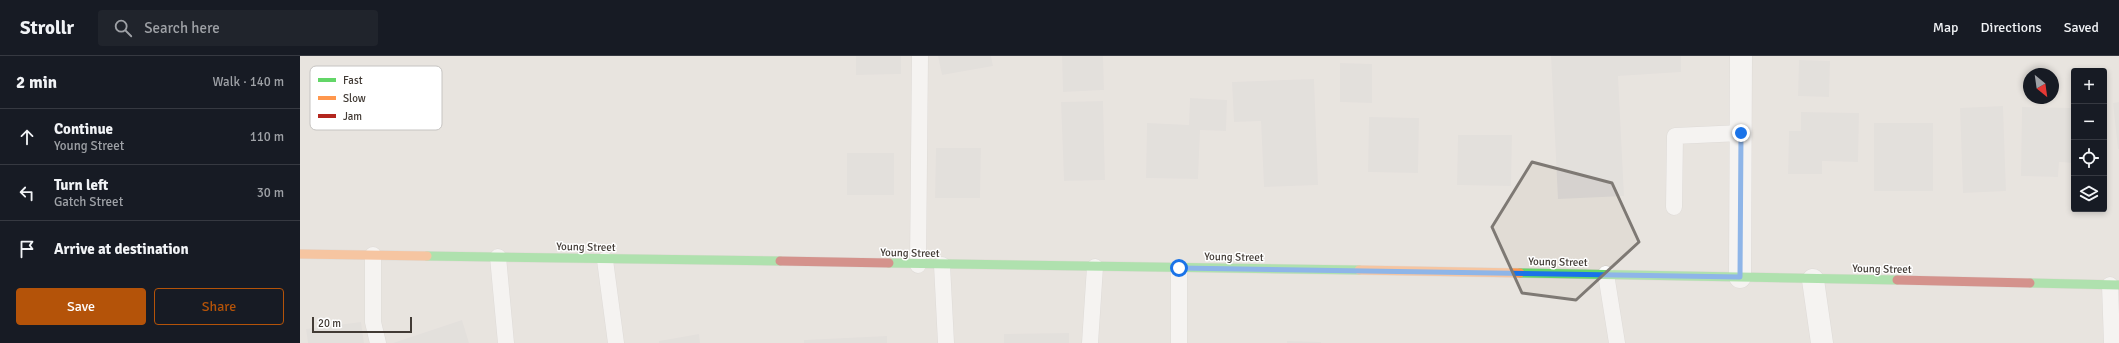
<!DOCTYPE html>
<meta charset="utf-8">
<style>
body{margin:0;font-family:Signika,sans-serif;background:#20242c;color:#f1f3f6}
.controls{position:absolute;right:12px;top:12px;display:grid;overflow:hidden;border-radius:4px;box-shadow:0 2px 6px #0003}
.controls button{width:36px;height:36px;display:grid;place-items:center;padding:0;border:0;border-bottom:1px solid #363941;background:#171b24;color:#f1f3f6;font:20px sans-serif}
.compass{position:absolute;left:1723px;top:12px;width:36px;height:36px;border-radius:50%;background:#171b24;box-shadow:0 2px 6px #0003;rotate:151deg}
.scale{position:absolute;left:12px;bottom:10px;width:100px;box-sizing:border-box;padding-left:4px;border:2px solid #423b35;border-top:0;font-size:11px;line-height:14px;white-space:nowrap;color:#423b35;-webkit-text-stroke:3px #fff;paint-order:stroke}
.stop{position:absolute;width:12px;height:12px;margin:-9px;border:3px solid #1a73e8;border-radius:50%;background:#fff}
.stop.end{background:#1a73e8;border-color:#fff;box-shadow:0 1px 4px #0008}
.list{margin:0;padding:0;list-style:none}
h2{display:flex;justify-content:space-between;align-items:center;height:52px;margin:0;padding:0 16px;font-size:17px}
h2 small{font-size:13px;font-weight:400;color:#9ea1a6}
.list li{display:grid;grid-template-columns:26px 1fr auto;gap:12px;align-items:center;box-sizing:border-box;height:56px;padding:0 16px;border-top:1px solid #363941}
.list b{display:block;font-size:15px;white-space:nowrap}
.list p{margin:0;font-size:13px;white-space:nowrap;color:#9ea1a6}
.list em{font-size:13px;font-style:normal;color:#9ea1a6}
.actions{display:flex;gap:8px;padding:12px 16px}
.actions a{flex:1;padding:9px 0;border:1px solid #b45309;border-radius:4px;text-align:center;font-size:14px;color:#b45309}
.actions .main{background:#b45309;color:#fff}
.icon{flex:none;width:22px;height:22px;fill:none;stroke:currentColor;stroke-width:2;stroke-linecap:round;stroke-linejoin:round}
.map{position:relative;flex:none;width:1819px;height:287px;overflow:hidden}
header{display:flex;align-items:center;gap:24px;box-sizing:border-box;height:56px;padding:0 20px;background:#171b24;border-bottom:1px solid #363941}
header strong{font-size:19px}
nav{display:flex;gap:22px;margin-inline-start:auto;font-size:14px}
.search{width:280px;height:36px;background:#20242c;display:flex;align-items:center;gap:10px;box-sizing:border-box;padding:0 14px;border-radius:4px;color:#9ea1a6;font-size:15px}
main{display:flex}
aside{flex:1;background:#171b24}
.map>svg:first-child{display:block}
.residential{fill:#e1dcd5;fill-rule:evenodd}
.building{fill:#d6d2cf}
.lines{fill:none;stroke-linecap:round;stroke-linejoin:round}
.lane-casing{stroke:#cac7c4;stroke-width:17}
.street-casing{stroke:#cac7c4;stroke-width:23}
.fast-casing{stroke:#cec8c1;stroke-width:10}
.slow-casing{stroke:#cec8c1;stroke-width:10}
.jam-casing{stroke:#cec8c1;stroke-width:10}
.lane{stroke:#fcfcfc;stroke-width:16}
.street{stroke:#fcfcfc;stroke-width:22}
.fast{stroke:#63d668;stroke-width:9}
.slow{stroke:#ff974d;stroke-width:9}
.jam{stroke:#b3261e;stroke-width:9}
.route{stroke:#1a73e8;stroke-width:5}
.marked{fill:none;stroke:#7e7974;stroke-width:3;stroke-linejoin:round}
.labels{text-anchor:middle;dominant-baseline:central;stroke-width:3;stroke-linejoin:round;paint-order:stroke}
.street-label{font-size:11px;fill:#423b35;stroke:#fff}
.key{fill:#fff;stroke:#c6c4c2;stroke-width:1}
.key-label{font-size:11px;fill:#423b35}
</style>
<header>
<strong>Strollr</strong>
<div class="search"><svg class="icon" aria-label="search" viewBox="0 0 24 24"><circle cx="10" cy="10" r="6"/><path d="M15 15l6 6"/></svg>Search here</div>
<nav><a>Map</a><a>Directions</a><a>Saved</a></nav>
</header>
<main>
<aside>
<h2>2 min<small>Walk · 140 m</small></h2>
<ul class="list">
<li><svg class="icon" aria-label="ahead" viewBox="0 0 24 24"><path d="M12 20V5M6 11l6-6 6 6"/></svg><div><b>Continue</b><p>Young Street</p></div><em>110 m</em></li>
<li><svg class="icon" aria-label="left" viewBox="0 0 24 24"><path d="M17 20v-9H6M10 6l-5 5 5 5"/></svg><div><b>Turn left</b><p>Gatch Street</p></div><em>30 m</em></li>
<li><svg class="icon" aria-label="arrive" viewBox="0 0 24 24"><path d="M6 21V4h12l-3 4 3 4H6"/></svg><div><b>Arrive at destination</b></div></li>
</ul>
<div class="actions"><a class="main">Save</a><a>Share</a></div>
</aside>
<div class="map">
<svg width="1819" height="287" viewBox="0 0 1819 287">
<rect width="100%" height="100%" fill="#eeebe8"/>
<path class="residential" d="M0,0H1819V287H0ZM1774,15H1804V153H1774ZM1729,18H1753V42H1729Z"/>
<g class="building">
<path d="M556,0H601V18L556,19Z"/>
<path d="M638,0H691L693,10L642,19Z"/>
<path d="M762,0H803L804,34L763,36Z"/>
<path d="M1251,0H1381V16L1318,20L1324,140L1258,143Z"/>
<path d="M1499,4L1530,5L1529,41L1498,40Z"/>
<path d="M1040,7L1072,8V47L1040,46Z"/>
<path d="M1014,23L1018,129L964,131L961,65L934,66L932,26Z"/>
<path d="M890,42L927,44L926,75L900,74L898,123L846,122L847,67L889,69Z"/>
<path d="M803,45L805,124L764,125L761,46Z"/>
<path d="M1819,46V93H1818L1813,47Z"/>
<path d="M1703,50L1706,135L1663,137L1660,52Z"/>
<path d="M1722,51L1774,52V107L1759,106L1758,121L1721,120Z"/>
<path d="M1501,56L1559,57L1558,106L1522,105V118H1488L1489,75H1501Z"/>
<path d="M1069,61L1119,62L1118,117L1068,116Z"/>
<rect x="1574" y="67" width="59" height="68"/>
<path d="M1158,79H1212L1211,130L1157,129Z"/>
<path d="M636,92H681L680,142H635Z"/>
<rect x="547" y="97" width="47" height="42"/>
<path d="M162,264L169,287H93Z"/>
<path d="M61,266L64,287H8L6,273Z"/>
<path d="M769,277V287H704V278Z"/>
<path d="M399,278L400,287H359V285Z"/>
<path d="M587,280V287H504V284Z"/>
<path d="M987,285L1021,286V287H987Z"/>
</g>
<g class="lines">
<g class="lane-casing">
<g id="lane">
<path d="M1374,151L1375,80L1441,77"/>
<path d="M73,199V266L78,287"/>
<path d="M198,201L206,287"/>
<path d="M305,204L316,287"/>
<path d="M618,209L620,0"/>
<path d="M642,209L646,287"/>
<path d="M1306,218L1317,287"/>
<path d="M1810,229L1812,287"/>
<path d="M790,287L795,211"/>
<path d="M879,287V212"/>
</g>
</g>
<g class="street-casing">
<g id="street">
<path d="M1440,221L1441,0"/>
<path d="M1513,224L1522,287"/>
</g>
</g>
<g class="fast-casing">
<g id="fast">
<path d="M127,200L480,205"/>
<path d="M589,207L1059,214"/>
<path d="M1220,217L1597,224"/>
<path d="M1730,227L1819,229"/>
</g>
</g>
<g class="slow-casing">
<g id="slow">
<path d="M0,198L127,200"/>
<path d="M1059,214L1220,217"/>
</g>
</g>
<g class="jam-casing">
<g id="jam">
<path d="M480,205L589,207"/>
<path d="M1597,224L1730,227"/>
</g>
</g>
<use href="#lane" class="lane"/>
<use href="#street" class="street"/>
<use href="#fast" class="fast"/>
<use href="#slow" class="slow"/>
<use href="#jam" class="jam"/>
</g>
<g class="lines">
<path class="route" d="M879,212L1440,221L1441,77"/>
</g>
<path d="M0 0H1819V287H0ZM1232,106L1312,127L1339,186L1276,244L1222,237L1192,171Z" fill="#eeebe8" fill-opacity=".55" fill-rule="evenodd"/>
<path class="marked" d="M1232,106L1312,127L1339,186L1276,244L1222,237L1192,171Z"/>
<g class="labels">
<g class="street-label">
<text transform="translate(286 191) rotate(1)">Young Street</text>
<text transform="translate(610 197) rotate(1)">Young Street</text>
<text transform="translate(934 201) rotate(1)">Young Street</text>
<text transform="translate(1258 206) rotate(1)">Young Street</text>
<text transform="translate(1582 213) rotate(1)">Young Street</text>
</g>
</g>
<rect x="10" y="10" width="132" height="64" rx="6" class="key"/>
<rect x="18" y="22" width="18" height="4" fill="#63d668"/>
<rect x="18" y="40" width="18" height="4" fill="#ff974d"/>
<rect x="18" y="58" width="18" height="4" fill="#b3261e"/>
<g class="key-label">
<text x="43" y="28">Fast</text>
<text x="43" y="46">Slow</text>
<text x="43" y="64">Jam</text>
</g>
</svg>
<div class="controls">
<button>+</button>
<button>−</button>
<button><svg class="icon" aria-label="locate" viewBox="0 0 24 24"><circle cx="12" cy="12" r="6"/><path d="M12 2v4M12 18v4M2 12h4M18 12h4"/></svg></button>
<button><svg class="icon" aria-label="layers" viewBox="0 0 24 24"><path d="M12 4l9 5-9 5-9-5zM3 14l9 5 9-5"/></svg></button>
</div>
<svg class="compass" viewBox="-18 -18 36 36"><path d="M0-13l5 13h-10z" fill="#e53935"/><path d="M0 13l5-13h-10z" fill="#9ea1a6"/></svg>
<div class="scale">20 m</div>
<div class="stop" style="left:879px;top:212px"></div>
<div class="stop end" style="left:1441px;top:77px"></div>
</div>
</main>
